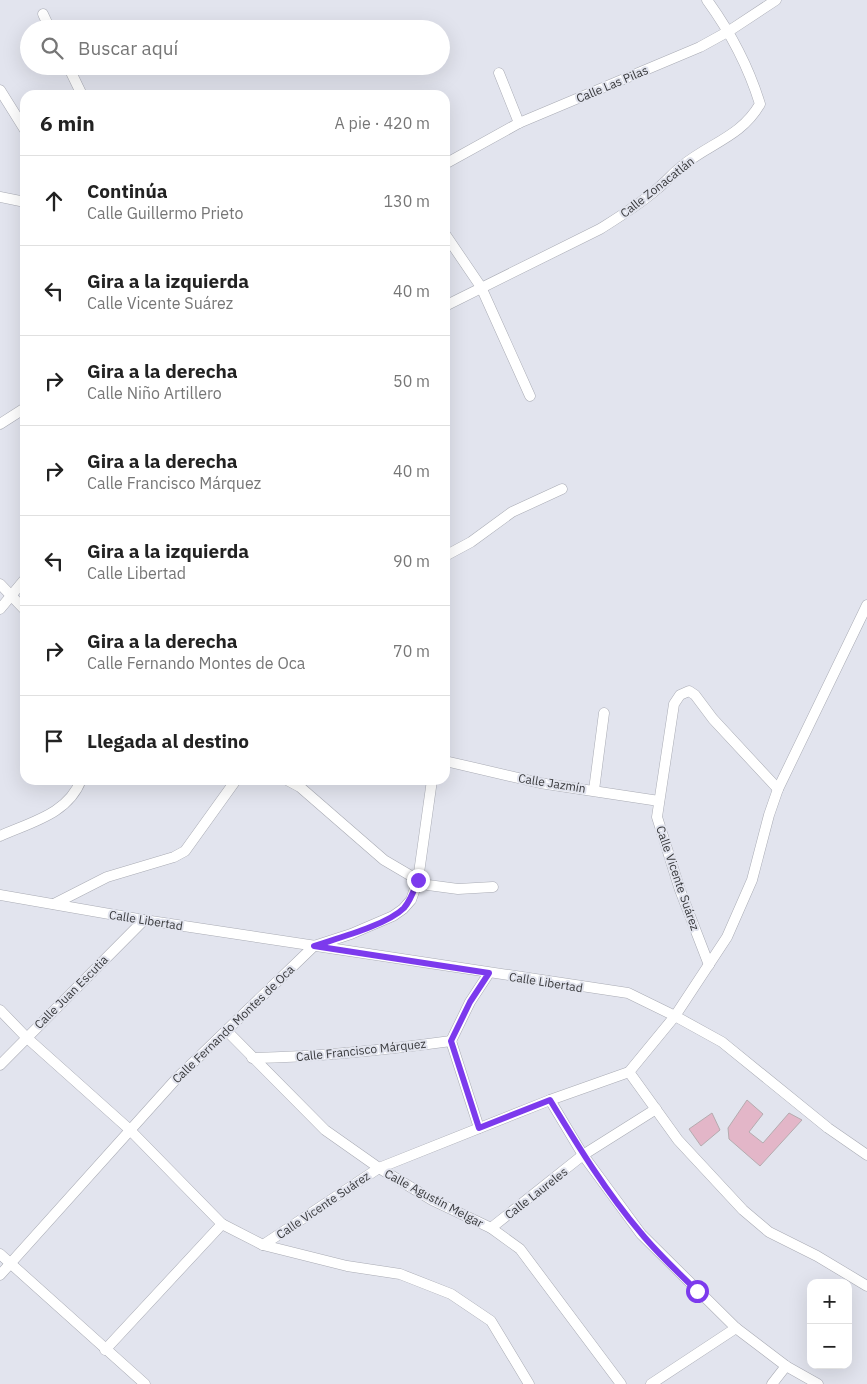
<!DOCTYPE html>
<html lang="es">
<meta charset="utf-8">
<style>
body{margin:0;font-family:"IBM Plex Sans",sans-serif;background:#f6f6f6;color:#222}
.controls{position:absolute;right:15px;bottom:15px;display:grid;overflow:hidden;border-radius:10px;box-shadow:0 5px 20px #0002}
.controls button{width:45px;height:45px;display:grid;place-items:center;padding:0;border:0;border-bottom:1px solid #e0e0e0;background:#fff;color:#222;font:25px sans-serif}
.stop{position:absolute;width:15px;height:15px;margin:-11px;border:4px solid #7c3aed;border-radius:50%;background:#fff}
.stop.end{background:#7c3aed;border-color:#fff;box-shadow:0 1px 5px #0008}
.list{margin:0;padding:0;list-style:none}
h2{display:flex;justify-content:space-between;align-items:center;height:65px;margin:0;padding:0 20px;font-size:21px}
h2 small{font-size:16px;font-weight:400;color:#767676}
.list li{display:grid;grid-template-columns:32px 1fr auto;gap:15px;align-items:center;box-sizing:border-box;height:90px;padding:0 20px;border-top:1px solid #e0e0e0}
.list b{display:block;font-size:19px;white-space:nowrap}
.list p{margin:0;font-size:16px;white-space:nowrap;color:#767676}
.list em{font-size:16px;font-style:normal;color:#767676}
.icon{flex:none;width:28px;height:28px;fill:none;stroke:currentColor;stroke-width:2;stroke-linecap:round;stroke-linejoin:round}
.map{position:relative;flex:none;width:867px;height:1384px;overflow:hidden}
.search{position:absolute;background:#fff;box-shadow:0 5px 20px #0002;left:20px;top:20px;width:430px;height:55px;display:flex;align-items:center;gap:12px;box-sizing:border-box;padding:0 18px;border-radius:28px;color:#767676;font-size:19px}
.panel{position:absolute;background:#fff;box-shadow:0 5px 20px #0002;left:20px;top:90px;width:430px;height:695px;border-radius:15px}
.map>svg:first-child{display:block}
.building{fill:#e3b6c8;stroke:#b5abaf}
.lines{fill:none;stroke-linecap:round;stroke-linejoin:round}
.minor-casing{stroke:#a9abb4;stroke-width:11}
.minor{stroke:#fff;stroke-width:10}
.route{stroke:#7c3aed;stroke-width:6}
.labels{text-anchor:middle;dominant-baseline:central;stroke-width:4;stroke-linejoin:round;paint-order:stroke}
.street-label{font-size:12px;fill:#38393c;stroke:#e2e4ee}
</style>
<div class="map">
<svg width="867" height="1384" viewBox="0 0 867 1384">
<rect width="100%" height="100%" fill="#e2e4ee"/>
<g class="building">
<path d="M747,1100L763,1114L749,1132L763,1143L789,1113L802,1120L760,1166L729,1139L728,1128Z"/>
<path d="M712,1113L720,1130L701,1146L689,1129Z"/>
</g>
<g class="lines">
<g class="minor-casing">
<g id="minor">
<path d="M43,14L50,29"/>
<path d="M68,66L82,95"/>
<path d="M499,73L519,123"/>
<path d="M0,90L25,130"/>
<path d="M445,164L519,123L700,47L729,31L776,0"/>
<path d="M0,197L25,202"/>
<path d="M445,234L481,287L530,396"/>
<path d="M445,306L600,229C619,217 639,205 657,189C666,182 673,173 682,166C710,143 741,137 760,104C748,65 731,33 707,0"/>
<path d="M0,424L25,408"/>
<path d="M445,556L471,542L512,512L562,489"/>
<path d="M0,584L25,610"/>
<path d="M0,609L25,579"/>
<path d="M445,761L540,783L659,801"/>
<path d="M287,780L300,787L384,860L418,880L428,885L458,889L493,887"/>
<path d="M594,790L604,713"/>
<path d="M0,836C31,822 68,814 81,780"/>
<path d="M0,895L144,920L628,993L675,1016L722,1042L828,1128L867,1155"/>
<path d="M54,904L107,877L174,857L185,851L236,780"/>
<path d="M709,965L680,890L657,817L674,704L680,695L689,691L695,695L713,719L778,789"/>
<path d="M0,1010L26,1037L129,1129L222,1224L263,1245L347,1266L400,1274L451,1294L491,1321L529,1384"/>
<path d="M226,1030L325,1130L379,1168L432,1200L491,1228L520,1249L621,1384"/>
<path d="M451,1041L479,1128"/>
<path d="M451,1041L470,1002L489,973"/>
<path d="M252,1058C319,1057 385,1050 451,1041"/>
<path d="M0,1065L144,920"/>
<path d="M629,1072L678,1140L743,1210L769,1232L817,1256L867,1286"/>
<path d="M550,1100L583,1155L641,1234L736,1328L786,1366L818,1384"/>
<path d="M491,1228L583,1155L656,1109"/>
<path d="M263,1245L379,1168L550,1100L629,1072L675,1016L727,937L752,880L769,815L778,789L867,605"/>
<path d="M0,1254L145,1384"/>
<path d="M0,1275L177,1078L314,946L351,934L393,916L403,909L411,900L418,880L432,780"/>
<path d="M105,1350L222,1224"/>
<path d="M651,1384L736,1328"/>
<path d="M772,1384L786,1366"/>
</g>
</g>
<use href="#minor" class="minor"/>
</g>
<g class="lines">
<path class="route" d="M418,880C414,890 411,900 404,908C387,925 338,938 314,946L489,973L470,1002L451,1041L479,1128L550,1100C578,1146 606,1192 641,1233C658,1254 678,1272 697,1291"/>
</g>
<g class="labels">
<g class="street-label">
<text transform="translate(612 84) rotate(-23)">Calle Las Pilas</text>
<text transform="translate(657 187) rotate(-38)">Calle Zonacatlán</text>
<text transform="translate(552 783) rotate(9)">Calle Jazmín</text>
<text transform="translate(678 878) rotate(71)">Calle Vicente Suárez</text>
<text transform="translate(146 920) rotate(9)">Calle Libertad</text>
<text transform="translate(546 982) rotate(9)">Calle Libertad</text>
<text transform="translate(71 992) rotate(-45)">Calle Juan Escutia</text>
<text transform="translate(233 1024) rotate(-44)">Calle Fernando Montes de Oca</text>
<text transform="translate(361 1050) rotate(-6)">Calle Francisco Márquez</text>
<text transform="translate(536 1193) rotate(-38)">Calle Laureles</text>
<text transform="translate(434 1198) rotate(28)">Calle Agustín Melgar</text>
<text transform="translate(323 1205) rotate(-34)">Calle Vicente Suárez</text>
</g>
</g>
</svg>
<div class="controls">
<button>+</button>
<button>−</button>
</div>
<div class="stop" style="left:697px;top:1291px"></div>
<div class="stop end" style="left:418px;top:880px"></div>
<div class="search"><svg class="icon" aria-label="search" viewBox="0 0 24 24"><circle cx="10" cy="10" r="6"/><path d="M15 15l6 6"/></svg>Buscar aquí</div>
<section class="panel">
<h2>6 min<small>A pie · 420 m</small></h2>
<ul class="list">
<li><svg class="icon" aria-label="ahead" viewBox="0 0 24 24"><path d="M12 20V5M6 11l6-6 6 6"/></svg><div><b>Continúa</b><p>Calle Guillermo Prieto</p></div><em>130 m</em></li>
<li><svg class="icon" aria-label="left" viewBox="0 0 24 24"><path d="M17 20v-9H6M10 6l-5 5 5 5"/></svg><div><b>Gira a la izquierda</b><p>Calle Vicente Suárez</p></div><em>40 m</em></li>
<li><svg class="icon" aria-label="right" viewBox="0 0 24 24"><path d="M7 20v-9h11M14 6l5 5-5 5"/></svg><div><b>Gira a la derecha</b><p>Calle Niño Artillero</p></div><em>50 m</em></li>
<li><svg class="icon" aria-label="right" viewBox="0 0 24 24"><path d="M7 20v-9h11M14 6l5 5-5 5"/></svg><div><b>Gira a la derecha</b><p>Calle Francisco Márquez</p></div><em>40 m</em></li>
<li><svg class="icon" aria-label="left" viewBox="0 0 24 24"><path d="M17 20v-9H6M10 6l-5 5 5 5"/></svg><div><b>Gira a la izquierda</b><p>Calle Libertad</p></div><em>90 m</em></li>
<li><svg class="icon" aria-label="right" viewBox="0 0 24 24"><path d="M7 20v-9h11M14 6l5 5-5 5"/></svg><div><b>Gira a la derecha</b><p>Calle Fernando Montes de Oca</p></div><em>70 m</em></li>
<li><svg class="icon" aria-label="arrive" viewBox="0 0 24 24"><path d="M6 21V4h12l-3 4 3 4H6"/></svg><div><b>Llegada al destino</b></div></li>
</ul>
</section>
</div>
